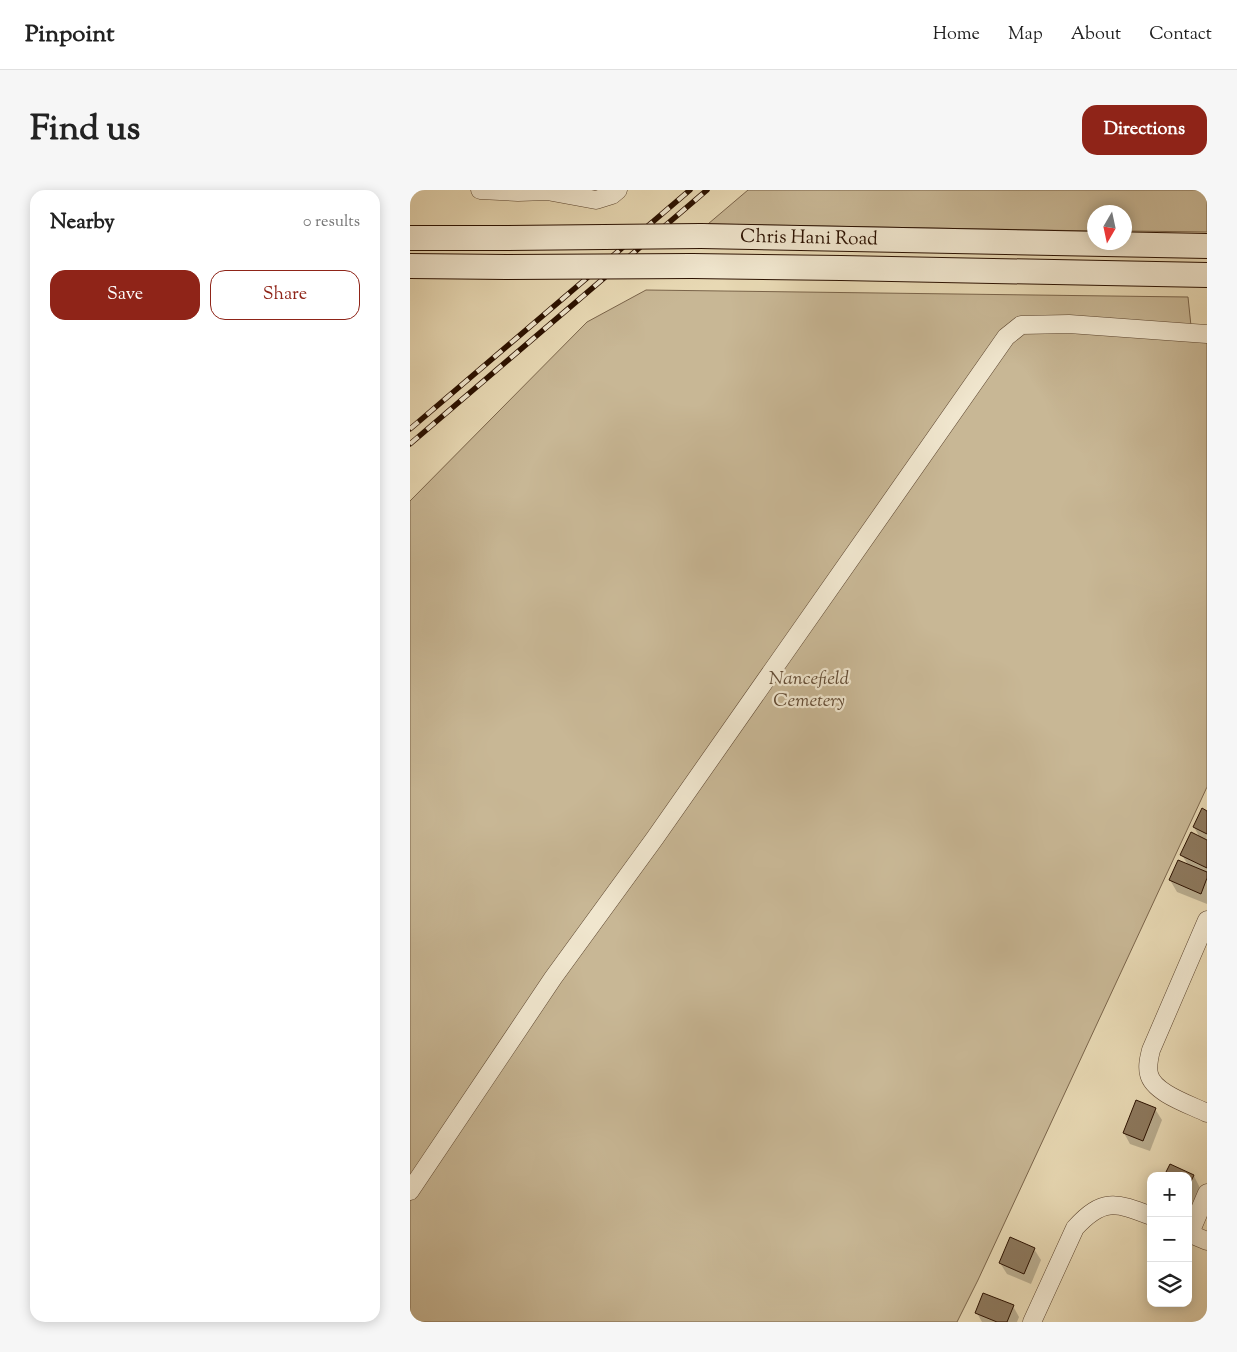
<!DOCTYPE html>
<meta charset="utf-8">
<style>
body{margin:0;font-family:"Sorts Mill Goudy",serif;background:#f6f6f6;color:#222}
.controls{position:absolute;right:15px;bottom:15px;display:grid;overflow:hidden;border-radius:10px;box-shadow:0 2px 12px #0003}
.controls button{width:45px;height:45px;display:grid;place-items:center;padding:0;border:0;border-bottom:1px solid #e0e0e0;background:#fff;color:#222;font:25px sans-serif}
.compass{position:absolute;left:677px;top:15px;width:45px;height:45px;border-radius:50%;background:#fff;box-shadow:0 2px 12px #0003;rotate:189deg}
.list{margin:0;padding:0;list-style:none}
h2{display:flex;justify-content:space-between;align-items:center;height:65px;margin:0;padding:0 20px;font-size:21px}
h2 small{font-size:16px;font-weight:400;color:#767676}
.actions{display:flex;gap:10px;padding:15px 20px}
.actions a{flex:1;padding:11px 0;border:1px solid #8f2418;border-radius:15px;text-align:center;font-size:18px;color:#8f2418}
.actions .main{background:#8f2418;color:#fff}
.icon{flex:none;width:28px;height:28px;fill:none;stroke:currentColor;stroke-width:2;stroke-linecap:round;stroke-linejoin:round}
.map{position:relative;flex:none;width:797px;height:1132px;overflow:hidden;border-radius:15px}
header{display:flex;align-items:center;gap:30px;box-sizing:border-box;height:70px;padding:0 25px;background:#fff;border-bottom:1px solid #e0e0e0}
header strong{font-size:24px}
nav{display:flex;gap:28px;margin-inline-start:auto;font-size:18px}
.intro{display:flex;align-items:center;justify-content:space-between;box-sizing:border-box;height:120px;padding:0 30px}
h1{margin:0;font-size:35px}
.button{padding:12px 22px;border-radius:15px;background:#8f2418;color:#fff;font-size:18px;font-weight:700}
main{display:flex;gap:30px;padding:0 30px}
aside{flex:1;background:#fff;border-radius:15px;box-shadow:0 2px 12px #0003}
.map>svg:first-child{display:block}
.green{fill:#c8b795;stroke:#7a644a}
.shadow{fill:#0003}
.building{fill:#8d795e;stroke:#2b1100}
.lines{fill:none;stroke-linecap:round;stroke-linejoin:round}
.minor-casing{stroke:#5a432d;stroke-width:19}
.secondary-casing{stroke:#2b1100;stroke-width:26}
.minor{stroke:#f0e6ce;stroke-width:18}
.secondary{stroke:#f0e6ce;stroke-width:24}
.rail-casing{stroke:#2b1100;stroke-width:5.5}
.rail{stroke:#f0e6ce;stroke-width:4;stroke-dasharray:11;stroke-linecap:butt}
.secondary-bridge-casing{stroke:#2b1100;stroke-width:26;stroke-linecap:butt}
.secondary-bridge{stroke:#f0e6ce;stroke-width:24}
.labels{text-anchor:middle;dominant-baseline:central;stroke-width:4.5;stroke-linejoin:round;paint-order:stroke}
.street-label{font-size:19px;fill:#2b1100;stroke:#f0e6ce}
.park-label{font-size:19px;font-style:italic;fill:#624b34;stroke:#f0e6ce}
</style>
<header>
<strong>Pinpoint</strong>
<nav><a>Home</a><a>Map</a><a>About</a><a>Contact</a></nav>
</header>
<div class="intro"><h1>Find us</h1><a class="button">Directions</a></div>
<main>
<aside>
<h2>Nearby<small>0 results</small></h2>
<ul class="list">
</ul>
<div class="actions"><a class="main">Save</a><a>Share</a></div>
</aside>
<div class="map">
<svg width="797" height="1132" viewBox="0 0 797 1132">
<rect width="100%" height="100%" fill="#e8d9b4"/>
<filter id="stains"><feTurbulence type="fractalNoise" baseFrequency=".004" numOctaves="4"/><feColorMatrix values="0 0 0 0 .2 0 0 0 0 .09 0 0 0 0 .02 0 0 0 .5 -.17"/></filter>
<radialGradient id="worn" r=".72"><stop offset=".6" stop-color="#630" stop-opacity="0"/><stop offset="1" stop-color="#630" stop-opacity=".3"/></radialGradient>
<g class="green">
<path d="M338,0H797V42L715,41L714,22H684V41L298,34Z"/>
<path d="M236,100L778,107L781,136H797V597L568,1090L547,1132H0V311L177,132Z"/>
</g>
<g class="shadow">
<path d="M797,622V714L767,702L760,690L778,675L772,665L790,648L784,637Z"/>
<path d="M745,919L752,930L740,961L720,954L714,943Z"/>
<path d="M761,976L784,986L790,998L782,1015L778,1016V986Z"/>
<path d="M624,1059L631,1070L621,1094L597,1084L590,1073Z"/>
<path d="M603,1116L609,1127L607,1132H572L567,1123Z"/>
</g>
<g class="building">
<path d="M792,618L797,621V644L783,637Z"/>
<path d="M781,642L797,650V678L770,665Z"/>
<path d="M768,670L797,682V688L791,704L759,690Z"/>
<path d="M726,910L746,918L733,951L713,943Z"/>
<path d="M760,974L784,985L778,998V986H754Z"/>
<path d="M600,1047L625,1058L614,1084L589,1073Z"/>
<path d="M573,1103L604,1115L597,1132H587L565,1123Z"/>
</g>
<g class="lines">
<g class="minor-casing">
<g id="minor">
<path d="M70,0L108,2L137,1L186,10L202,5L208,0"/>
<path d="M797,730L741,860C739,868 737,876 739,884C743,903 781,915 797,923"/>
<path d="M0,1001L143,788L245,648L596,147L611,135L659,134L797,144"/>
<path d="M778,1043L797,1051"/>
<path d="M780,1043L797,1003"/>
<path d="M622,1132L665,1038C692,1008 706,1012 741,1026"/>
</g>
</g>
<g class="secondary-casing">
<g id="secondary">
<path id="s1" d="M291,46L797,56"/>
<path d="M0,48H97"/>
<path d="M0,76L97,77"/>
<path d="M282,76L431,78L797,85"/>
</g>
</g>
<use href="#minor" class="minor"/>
<use href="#secondary" class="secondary"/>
<g class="rail-casing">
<g id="rail">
<path d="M0,239L280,0"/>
<path d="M0,254L297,0"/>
</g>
</g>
<use href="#rail" class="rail"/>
<g class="secondary-bridge-casing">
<g id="secondary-bridge">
<path d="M97,48L291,46"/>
<path d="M97,77L282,76"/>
</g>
</g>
<use href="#secondary-bridge" class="secondary-bridge"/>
</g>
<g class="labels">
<g class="street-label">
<text stroke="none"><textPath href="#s1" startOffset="108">Chris Hani Road</textPath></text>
</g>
<g class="park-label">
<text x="399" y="489">Nancefield<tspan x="399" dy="22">Cemetery</tspan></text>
</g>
</g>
<rect width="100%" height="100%" filter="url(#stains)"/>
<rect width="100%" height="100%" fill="url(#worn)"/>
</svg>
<div class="controls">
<button>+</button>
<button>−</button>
<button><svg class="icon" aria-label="layers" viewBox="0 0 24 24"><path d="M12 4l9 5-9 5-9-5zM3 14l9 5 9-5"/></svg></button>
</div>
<svg class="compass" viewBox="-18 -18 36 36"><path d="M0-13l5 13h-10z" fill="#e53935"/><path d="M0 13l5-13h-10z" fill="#767676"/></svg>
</div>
</main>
